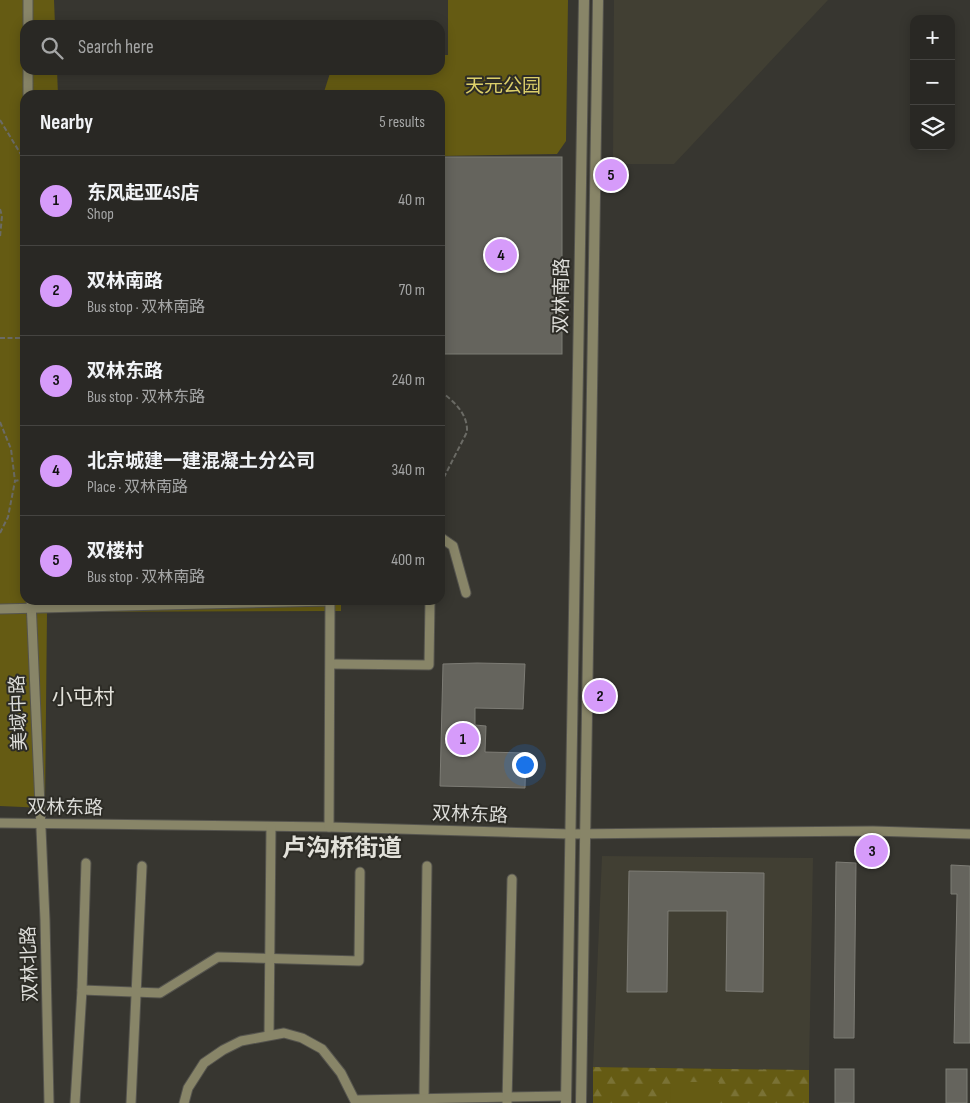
<!DOCTYPE html>
<meta charset="utf-8">
<style>
body{margin:0;font-family:"Sofia Sans Condensed","Noto Sans SC",sans-serif;background:#31302c;color:#f1f3f6}
.controls{position:absolute;right:15px;top:15px;display:grid;overflow:hidden;border-radius:10px;box-shadow:0 2px 12px #0003}
.controls button{width:45px;height:45px;display:grid;place-items:center;padding:0;border:0;border-bottom:1px solid #454441;background:#292824;color:#f1f3f6;font:25px sans-serif}
.you{position:absolute;left:524px;top:764px;width:18px;height:18px;margin:-12px;border:4px solid #fff;border-radius:50%;background:#1a73e8;box-shadow:0 0 0 8px #1a73e833}
.badge{display:grid;place-items:center;width:32px;height:32px;border-radius:50%;background:#d69bfa;color:#111;font-size:16px;font-weight:700}
.pin{position:absolute;translate:-50% -50%;border:2px solid #fff;box-shadow:0 1px 5px #0006}
.list{margin:0;padding:0;list-style:none}
h2{display:flex;justify-content:space-between;align-items:center;height:65px;margin:0;padding:0 20px;font-size:21px}
h2 small{font-size:16px;font-weight:400;color:#a5a6a6}
.list li{display:grid;grid-template-columns:32px 1fr auto;gap:15px;align-items:center;box-sizing:border-box;height:90px;padding:0 20px;border-top:1px solid #454441}
.list b{display:block;font-size:19px;white-space:nowrap}
.list p{margin:0;font-size:16px;white-space:nowrap;color:#a5a6a6}
.list em{font-size:16px;font-style:normal;color:#a5a6a6}
.icon{flex:none;width:28px;height:28px;fill:none;stroke:currentColor;stroke-width:2;stroke-linecap:round;stroke-linejoin:round}
.map{position:relative;flex:none;width:970px;height:1103px;overflow:hidden}
.search{position:absolute;background:#292824;box-shadow:0 2px 12px #0003;left:20px;top:20px;width:425px;height:55px;display:flex;align-items:center;gap:12px;box-sizing:border-box;padding:0 18px;border-radius:15px;color:#a5a6a6;font-size:19px}
.panel{position:absolute;background:#292824;box-shadow:0 2px 12px #0003;left:20px;top:90px;width:425px;height:515px;border-radius:15px}
.map>svg:first-child{display:block}
.built{fill:#413f33}
.forest{fill:url(#forest-firs)}
.park{fill:#655b13}
.building{fill:#65645d;stroke:#7d7c75}
.lines{fill:none;stroke-linecap:round;stroke-linejoin:round}
.minor-casing{stroke:#55544e;stroke-width:11}
.tertiary-casing{stroke:#55544e;stroke-width:12}
.path{stroke:#6b6b65;stroke-width:2;stroke-dasharray:5 2.5;stroke-linecap:butt}
.minor{stroke:#888568;stroke-width:9}
.tertiary{stroke:#888568;stroke-width:10}
.labels{text-anchor:middle;dominant-baseline:central;stroke-width:4;stroke-linejoin:round;paint-order:stroke}
.park-label{font-size:19px;fill:#dccf6a;stroke:#2d2c26}
.street-label{font-size:19px;fill:#dcdcd8;stroke:#2d2c26}
.quarter-label{font-size:21px;fill:#e2e1da;stroke:#2d2c26}
.district-label{font-size:24px;font-weight:bold;fill:#e2e1da;stroke:#2d2c26}
</style>
<div class="map">
<svg width="970" height="1103" viewBox="0 0 970 1103">
<defs>
<pattern id="forest-firs" width="22" height="20" patternUnits="userSpaceOnUse" patternTransform="scale(1.25)"><rect width="22" height="20" fill="#655b13"/><path d="M5 1l3.5 6h-7zM16 11l3.5 6h-7z" fill="#7a7235"/></pattern>
</defs>
<rect width="100%" height="100%" fill="#373630"/>
<g class="built">
<path d="M614,0H828L674,164H613Z"/>
<path d="M602,856L813,858L809,1070L593,1067Z"/>
</g>
<path class="forest" d="M593,1067L809,1070V1103H593Z"/>
<g class="park">
<path d="M0,0H54L55,25H25V70H57L58,95H25V600H341V611L47,612L45,808L0,806Z"/>
<path d="M448,0H568L566,141L557,154L440,156V95H323L331,70H440V55H448Z"/>
<path d="M671,1082H719V1103H670Z"/>
</g>
<g class="building">
<rect x="440" y="157" width="122" height="197"/>
<path d="M477,663L525,664L523,709L475,708V725L486,726L485,752L526,753L525,788L440,786L443,664Z"/>
<path d="M836,862L856,863L854,1038H834Z"/>
<path d="M951,865L970,866V1043H954L957,894H951Z"/>
<path d="M629,871L764,873L763,992L726,991L727,911H668L667,992H627Z"/>
<rect x="835" y="1069" width="19" height="34"/>
<rect x="946" y="1069" width="21" height="34"/>
</g>
<g class="lines">
<g class="minor-casing">
<g id="minor">
<path d="M28,0V25"/>
<path d="M28,70V95"/>
<path d="M440,537L453,546L466,593"/>
<path d="M31,600L45,920L49,1103"/>
<path d="M0,609L330,601"/>
<path d="M331,664L429,665L430,600"/>
<path d="M0,823L329,827L570,834L873,831L970,834"/>
<path d="M329,827L330,600"/>
<path d="M82,990L160,993L218,957L359,961L360,872"/>
<path d="M269,1034L271,827"/>
<path d="M424,1098L427,866"/>
<path d="M356,1100L566,1096"/>
<path d="M75,1103L82,990L86,863"/>
<path d="M131,1103L142,866"/>
<path d="M184,1103L188,1088L204,1063L223,1050L241,1041L284,1033L302,1038L322,1049L341,1073L356,1103"/>
<path d="M507,1103L512,879"/>
</g>
</g>
<g class="tertiary-casing">
<g id="tertiary">
<path d="M566,1103L584,0"/>
<path d="M581,1103L598,0"/>
</g>
</g>
<g class="path">
<path d="M0,120L25,161"/>
<path d="M0,209L2,216L0,237"/>
<path d="M0,338H25"/>
<path d="M440,391C454,401 468,414 467,432L440,485"/>
<path d="M0,422L11,449L15,481L25,479"/>
<path d="M0,533L8,517L15,481"/>
</g>
<use href="#minor" class="minor"/>
<use href="#tertiary" class="tertiary"/>
</g>
<g class="labels">
<g class="park-label">
<text x="503" y="86">天元公园</text>
</g>
<g class="street-label">
<text transform="translate(562 296) rotate(-89)">双林南路</text>
<text transform="translate(19 713) rotate(-92)">美域中路</text>
<text transform="translate(65 808) rotate(1)">双林东路</text>
<text transform="translate(470 815) rotate(2)">双林东路</text>
<text transform="translate(30 964) rotate(-92)">双林北路</text>
</g>
<g class="quarter-label">
<text x="83" y="697">小屯村</text>
</g>
<g class="district-label">
<text x="342" y="848">卢沟桥街道</text>
</g>
</g>
</svg>
<div class="controls">
<button>+</button>
<button>−</button>
<button><svg class="icon" aria-label="layers" viewBox="0 0 24 24"><path d="M12 4l9 5-9 5-9-5zM3 14l9 5 9-5"/></svg></button>
</div>
<div class="you"></div>
<div class="pin badge" style="left:463px;top:739px">1</div>
<div class="pin badge" style="left:600px;top:696px">2</div>
<div class="pin badge" style="left:872px;top:851px">3</div>
<div class="pin badge" style="left:501px;top:255px">4</div>
<div class="pin badge" style="left:611px;top:175px">5</div>
<div class="search"><svg class="icon" aria-label="search" viewBox="0 0 24 24"><circle cx="10" cy="10" r="6"/><path d="M15 15l6 6"/></svg>Search here</div>
<section class="panel">
<h2>Nearby<small>5 results</small></h2>
<ul class="list">
<li><span class="badge">1</span><div><b>东风起亚4S店</b><p>Shop</p></div><em>40 m</em></li>
<li><span class="badge">2</span><div><b>双林南路</b><p>Bus stop · 双林南路</p></div><em>70 m</em></li>
<li><span class="badge">3</span><div><b>双林东路</b><p>Bus stop · 双林东路</p></div><em>240 m</em></li>
<li><span class="badge">4</span><div><b>北京城建一建混凝土分公司</b><p>Place · 双林南路</p></div><em>340 m</em></li>
<li><span class="badge">5</span><div><b>双楼村</b><p>Bus stop · 双林南路</p></div><em>400 m</em></li>
</ul>
</section>
</div>
